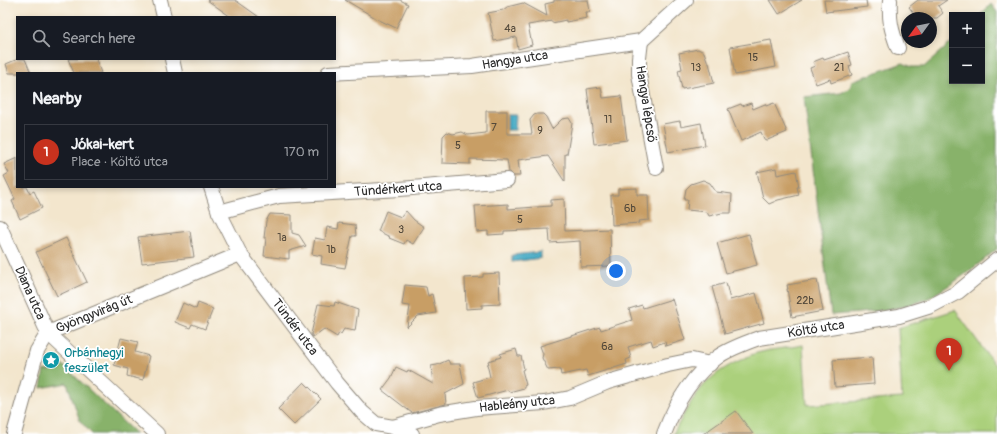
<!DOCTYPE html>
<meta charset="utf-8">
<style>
body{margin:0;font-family:Pangolin,sans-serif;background:#20242c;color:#f1f3f6}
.controls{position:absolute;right:12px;top:12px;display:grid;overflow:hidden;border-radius:0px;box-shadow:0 2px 6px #0003}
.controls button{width:36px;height:36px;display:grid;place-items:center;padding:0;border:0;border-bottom:1px solid #363941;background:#171b24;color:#f1f3f6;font:20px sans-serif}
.compass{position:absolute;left:901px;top:12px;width:36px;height:36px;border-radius:50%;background:#171b24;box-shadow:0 2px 6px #0003;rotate:237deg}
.you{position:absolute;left:616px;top:271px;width:14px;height:14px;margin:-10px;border:3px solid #fff;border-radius:50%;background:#1a73e8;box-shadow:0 0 0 6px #1a73e833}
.badge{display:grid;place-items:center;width:26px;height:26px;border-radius:50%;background:#c8321e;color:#fff;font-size:13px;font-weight:700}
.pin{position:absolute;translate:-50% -33px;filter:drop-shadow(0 1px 2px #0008)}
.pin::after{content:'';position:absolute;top:21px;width:14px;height:12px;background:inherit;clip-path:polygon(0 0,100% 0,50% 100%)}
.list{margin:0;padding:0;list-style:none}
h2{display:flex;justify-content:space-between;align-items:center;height:52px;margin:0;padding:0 16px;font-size:17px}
h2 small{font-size:13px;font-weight:400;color:#9ea1a6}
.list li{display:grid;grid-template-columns:26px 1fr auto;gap:12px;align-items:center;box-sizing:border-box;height:56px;margin:0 8px 8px;padding:0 8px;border:1px solid #363941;border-radius:0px}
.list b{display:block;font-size:15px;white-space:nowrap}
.list p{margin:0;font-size:13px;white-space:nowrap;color:#9ea1a6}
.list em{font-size:13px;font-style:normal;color:#9ea1a6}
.icon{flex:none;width:22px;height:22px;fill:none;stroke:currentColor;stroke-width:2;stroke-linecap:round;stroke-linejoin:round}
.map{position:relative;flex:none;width:997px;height:434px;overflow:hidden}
.search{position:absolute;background:#171b24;box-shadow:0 2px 6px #0003;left:16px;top:16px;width:320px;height:44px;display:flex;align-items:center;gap:10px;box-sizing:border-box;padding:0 14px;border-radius:0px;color:#9ea1a6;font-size:15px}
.panel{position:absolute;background:#171b24;box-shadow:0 2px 6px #0003;left:16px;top:72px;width:320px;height:116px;border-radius:0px}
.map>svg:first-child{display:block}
.green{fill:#abd07b;stroke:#6b7e53}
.forest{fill:#88b26b;stroke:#5a6e4b}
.water{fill:#42a8c2;stroke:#366a76}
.building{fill:#c89e65}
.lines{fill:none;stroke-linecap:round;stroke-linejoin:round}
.minor-casing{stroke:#8f887c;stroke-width:16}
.minor{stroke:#fff;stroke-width:14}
.labels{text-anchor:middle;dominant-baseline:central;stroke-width:3.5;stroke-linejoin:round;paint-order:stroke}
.number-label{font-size:11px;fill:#52483a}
.street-label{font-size:13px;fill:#2b2b2b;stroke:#fff}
.culture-label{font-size:13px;fill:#0d838f;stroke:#fff;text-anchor:start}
</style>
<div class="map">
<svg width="997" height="434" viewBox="0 0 997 434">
<rect width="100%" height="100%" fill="#fff"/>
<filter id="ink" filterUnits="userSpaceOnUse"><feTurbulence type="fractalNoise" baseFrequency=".025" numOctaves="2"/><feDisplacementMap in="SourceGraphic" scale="8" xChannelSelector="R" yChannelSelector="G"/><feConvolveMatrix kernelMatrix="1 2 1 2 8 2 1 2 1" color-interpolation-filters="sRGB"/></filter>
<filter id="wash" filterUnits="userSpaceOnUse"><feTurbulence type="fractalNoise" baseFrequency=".012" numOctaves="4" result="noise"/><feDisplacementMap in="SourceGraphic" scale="16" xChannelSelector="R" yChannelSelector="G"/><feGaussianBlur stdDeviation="0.9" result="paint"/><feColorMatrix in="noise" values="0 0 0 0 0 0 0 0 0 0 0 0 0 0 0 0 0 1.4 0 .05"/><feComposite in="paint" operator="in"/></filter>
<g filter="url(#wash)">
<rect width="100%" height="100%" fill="#f3e6cd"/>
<path class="green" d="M955,310L997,368V434H673C693,398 703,376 743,359C747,357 752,354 757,353C771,349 788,348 803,345L807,405L902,398L898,328Z"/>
<g class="forest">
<path d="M991,4L997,12V249C979,264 960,279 940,291C935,294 930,298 924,300C895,311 862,313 831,315L804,97L841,93L850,88L852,81L903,63L912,67H924L952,42V81H982V15H980Z"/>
<path d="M61,363L136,434H92L80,421L67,383L41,388L44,370L50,371Z"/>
</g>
<g class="water">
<path d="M507,115H516L515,130H507Z"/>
<path d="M541,252V258L512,262V255Z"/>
</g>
<g id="blocks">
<g class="building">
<path d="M207,0H235L259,17H231Z"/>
<path d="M345,0H400L408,4L396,28L379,20Z"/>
<path d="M554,0H588L590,12H586L587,18L566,22V20L552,23V21L528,25L532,45L518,49L516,37L494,41L488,13L503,10L507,7L523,3L547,16L545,4L554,2Z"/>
<path d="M770,0H802L779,14Z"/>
<path d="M824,0H866L867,7L826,12Z"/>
<path d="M918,0H947L938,6L943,13L937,18H917L909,7Z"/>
<path d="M771,40L776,67L735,75L730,47Z"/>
<path d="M698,49L704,52L708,63H709L714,83L682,89L678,70L682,69L679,53Z"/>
<path d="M848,52L852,65L849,66L852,75L831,83L830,79L816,84L810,68L815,66L813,62L823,58L824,60Z"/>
<path d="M18,59H25L31,73H9L6,64Z"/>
<path d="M68,59H96L101,73H74Z"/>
<path d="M601,87L603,98L621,96L627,140L594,144L587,89Z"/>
<path d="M751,103L753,109L765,104L766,106L774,103L787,132L765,141L761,132L741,141L728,109L741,104L742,106Z"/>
<path d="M486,111H507V134H532L530,120L534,115L537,114H543L546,117L552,129L562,119L569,118L572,123L567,154H565V182L548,156L518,160L520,176H514L509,172L507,160L470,159V164L442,163L443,136L447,132L453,134L462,132L468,135L486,133Z"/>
<path d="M680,121L681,127L701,123L705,145L668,152L663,124Z"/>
<path d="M17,158V187H27L30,193L34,191L42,208L20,219L12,201L15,199L4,176L9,173L4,164Z"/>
<path d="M776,168L777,175L796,171L799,187H797L799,195L778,200L769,204L763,198L757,172Z"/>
<path d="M703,180L710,183L716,192L732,194L731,213H722L709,216L707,212L687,210L688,200H684L686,189L691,184Z"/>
<path d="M637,188V195H648L649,220L638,221L639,223L612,225L611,195H618V189Z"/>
<path d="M564,199L565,231L610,229L611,266L581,267L580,241L550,243L549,229L504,231V234L488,235V231L477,232L475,206L508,204V209L551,206V200Z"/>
<path d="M386,211L401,217L406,211L414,220L424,227L413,244L406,240L404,244L389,238L390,237L378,231Z"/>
<path d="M270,214L292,215V233L299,235L306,246L289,251V259L264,256L266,238H264L266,221Z"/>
<path d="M339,223L355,225L356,236H352L345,268L321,264L322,256L312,254L315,238L325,240L327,227L338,229Z"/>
<path d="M190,231L194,257L142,263L138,237Z"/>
<path d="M749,234L757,265L726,273L717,243Z"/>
<path d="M66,238L87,282L57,296L36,252Z"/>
<path d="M499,273L500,304L482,305V308L466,309L465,278L483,277V274Z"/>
<path d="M817,280L823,311L792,317L787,289H788L787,285Z"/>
<path d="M726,283L730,300L756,293L764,323L725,334L712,287Z"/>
<path d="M405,285L426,287L428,296L432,294L436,313L418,316L407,327L410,306L402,305Z"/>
<path d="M672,299L685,340L666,346L665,342L653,346L651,340L628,347L631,358L626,360L627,364L588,376L586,370L561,375L560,369L548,370L542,358L543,354L540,346L600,327L601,330L632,320L629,309L642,305L643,308Z"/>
<path d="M335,302L358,310L355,331L344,329L341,334L339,333L337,337L324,329L313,337L311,334L318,304L334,306Z"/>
<path d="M183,303L196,309L198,303L213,309L205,329L192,324L190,328L175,322Z"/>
<path d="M121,338L138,342L135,352L149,356L143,380L127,376L128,369L114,365Z"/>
<path d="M516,349L518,356H521L524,369L522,370L526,385L524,386V388L509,392L508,390L478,398L473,382L490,377L487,364H489L488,361L501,357L500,354Z"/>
<path d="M872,357L874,384L835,387L833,360Z"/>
<path d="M448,360L450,364H460L464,384L445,394L446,404L412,413L382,390L391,378L396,367L407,372L408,370L433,384L431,366L437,365Z"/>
<path d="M304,382L321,399L294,425L278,409Z"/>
<path d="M736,411L753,434H703Z"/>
</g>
</g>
</g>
<g filter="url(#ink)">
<use href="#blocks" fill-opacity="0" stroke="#8f887c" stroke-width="1"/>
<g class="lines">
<g class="minor-casing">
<g id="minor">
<path d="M160,0L164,17"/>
<path d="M890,0C889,21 891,29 898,48"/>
<path d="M641,41L639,58V74L656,168"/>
<path d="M172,59L175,73"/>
<path d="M328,73L472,66L641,41L686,0"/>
<path d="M211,187L219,212L240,254L337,383L362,412L376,424L393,427L412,434"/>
<path d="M219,212L279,196L400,189L507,180"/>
<path d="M0,227L48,333L157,434"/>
<path d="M393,427L439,414L476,408L544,403L570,398L608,382L668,365L692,360L710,364"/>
<path d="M14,434L37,351L48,333L240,254"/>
<path d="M664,434C675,404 692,375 719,356C731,348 745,343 759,338L899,316L931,306L958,292L997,260"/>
</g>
</g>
<use href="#minor" class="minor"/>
</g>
</g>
<defs>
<g id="sight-disc" transform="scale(0.9)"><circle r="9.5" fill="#0f9aa8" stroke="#fff"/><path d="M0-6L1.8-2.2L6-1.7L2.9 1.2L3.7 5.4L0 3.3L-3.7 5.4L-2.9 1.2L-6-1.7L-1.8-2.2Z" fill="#fff"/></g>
</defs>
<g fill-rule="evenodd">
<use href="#sight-disc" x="51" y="360"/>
</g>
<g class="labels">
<g class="number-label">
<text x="510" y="28">4a</text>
<text x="753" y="57">15</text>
<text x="696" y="67">13</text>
<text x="839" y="67">21</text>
<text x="608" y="119">11</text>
<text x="494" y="127">7</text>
<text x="540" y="130">9</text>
<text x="458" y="145">5</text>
<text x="630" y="208">6b</text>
<text x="520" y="219">5</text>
<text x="401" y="229">3</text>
<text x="282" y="237">1a</text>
<text x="331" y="249">1b</text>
<text x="805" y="300">22b</text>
<text x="607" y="346">6a</text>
</g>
<g class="street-label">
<text transform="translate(515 60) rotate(-9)">Hangya utca</text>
<text transform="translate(646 104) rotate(81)">Hangya lépcső</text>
<text transform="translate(398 189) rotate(-4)">Tündérkert utca</text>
<text transform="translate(30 293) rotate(66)">Diana utca</text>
<text transform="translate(94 314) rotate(-22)">Gyöngyvirág út</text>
<text transform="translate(295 327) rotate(53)">Tündér utca</text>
<text transform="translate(816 329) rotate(-9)">Költő utca</text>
<text transform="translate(517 404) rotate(-6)">Hableány utca</text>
</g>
<g class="culture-label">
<text x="64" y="353">Orbánhegyi<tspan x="64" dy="15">feszület</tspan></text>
</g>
</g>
</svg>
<div class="controls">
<button>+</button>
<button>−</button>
</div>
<svg class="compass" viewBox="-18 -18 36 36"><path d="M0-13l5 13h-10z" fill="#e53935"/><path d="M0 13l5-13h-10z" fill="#9ea1a6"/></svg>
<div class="you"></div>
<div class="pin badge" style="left:949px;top:371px">1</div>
<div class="search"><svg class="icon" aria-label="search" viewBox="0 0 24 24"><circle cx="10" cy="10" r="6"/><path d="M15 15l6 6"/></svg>Search here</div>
<section class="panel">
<h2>Nearby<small></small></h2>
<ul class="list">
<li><span class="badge">1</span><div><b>Jókai-kert</b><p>Place · Költő utca</p></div><em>170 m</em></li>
</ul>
</section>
</div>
